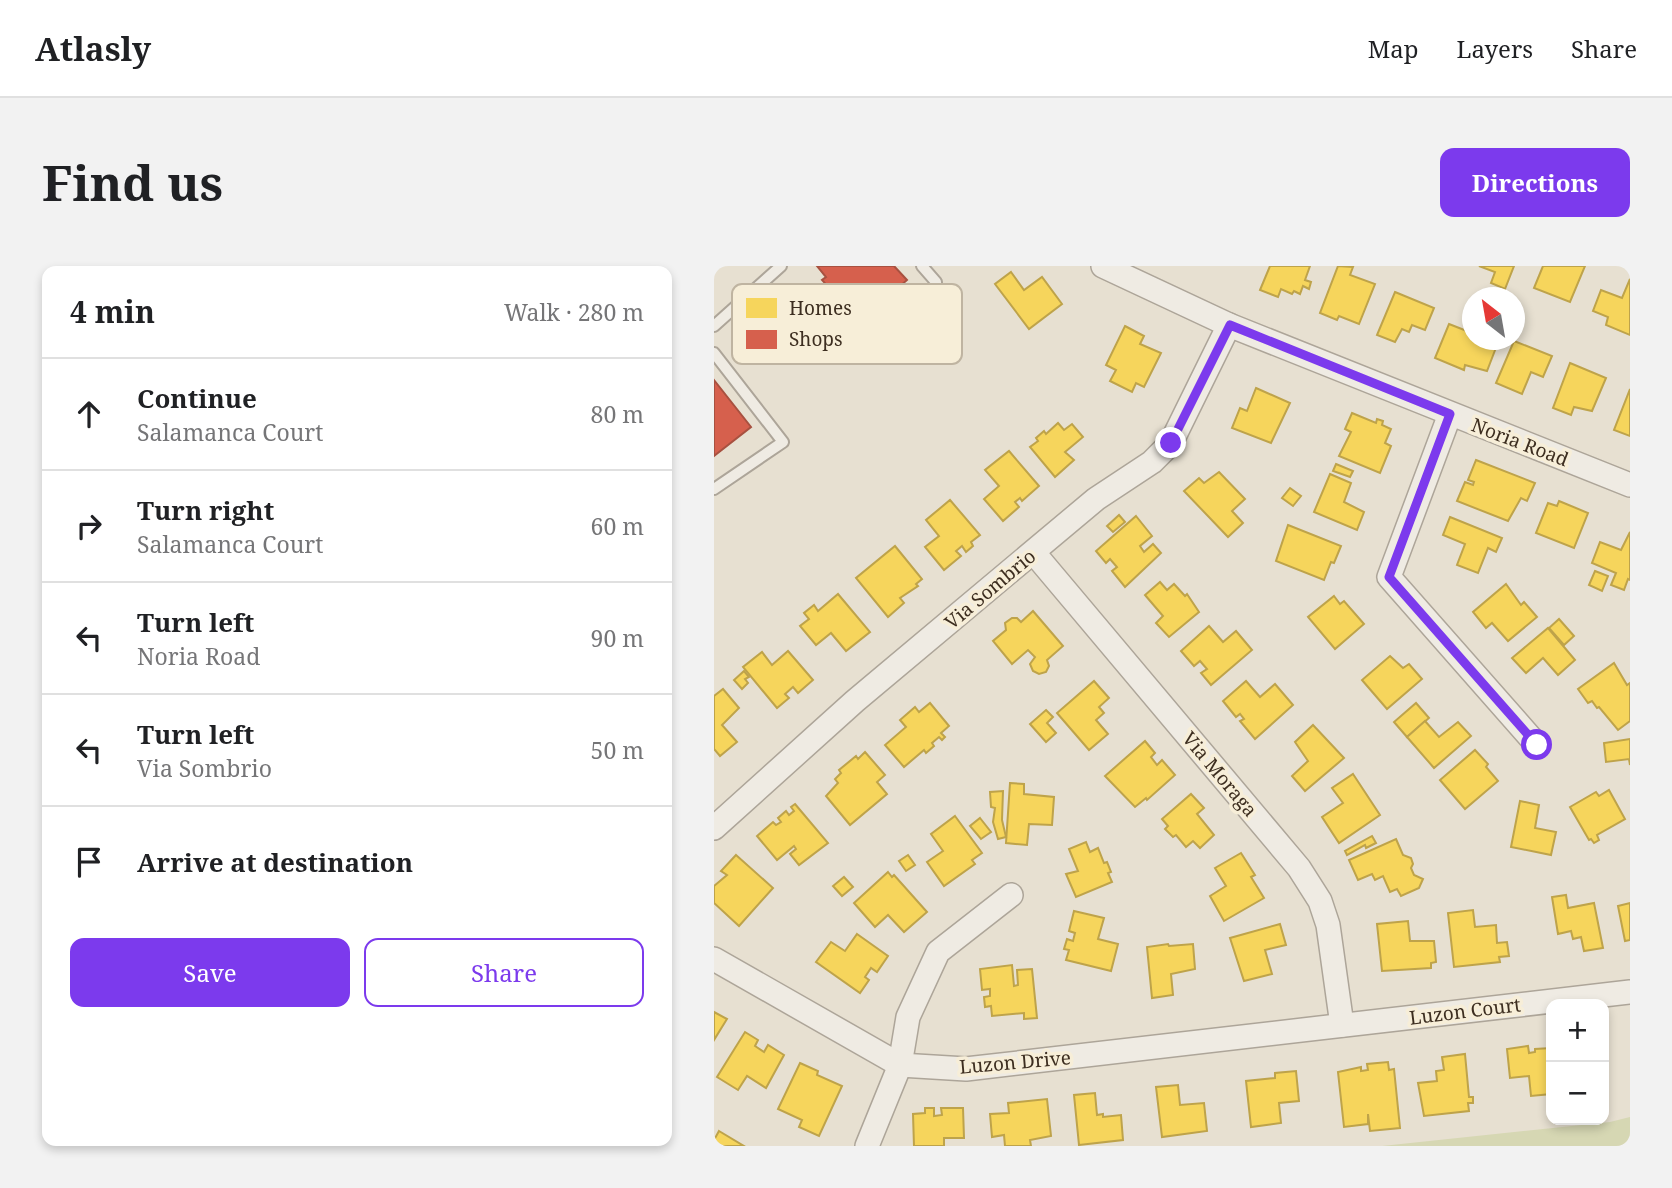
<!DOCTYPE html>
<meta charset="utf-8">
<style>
body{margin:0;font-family:"Noto Serif",serif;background:#f2f2f2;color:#202124}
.controls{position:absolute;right:21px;bottom:21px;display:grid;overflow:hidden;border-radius:14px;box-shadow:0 4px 10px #0003}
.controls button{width:63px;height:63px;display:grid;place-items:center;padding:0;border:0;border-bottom:2px solid #e0e0e0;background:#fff;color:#202124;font:35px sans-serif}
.compass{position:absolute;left:748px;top:21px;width:63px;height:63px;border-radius:50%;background:#fff;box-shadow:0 4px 10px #0003;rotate:329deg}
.stop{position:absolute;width:21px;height:21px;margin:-16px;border:5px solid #7c3aed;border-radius:50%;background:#fff}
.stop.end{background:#7c3aed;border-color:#fff;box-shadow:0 2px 7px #0008}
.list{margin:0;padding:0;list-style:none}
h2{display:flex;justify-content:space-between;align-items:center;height:91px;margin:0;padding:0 28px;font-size:30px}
h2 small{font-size:23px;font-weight:400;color:#757577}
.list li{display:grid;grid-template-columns:46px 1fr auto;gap:21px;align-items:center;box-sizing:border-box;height:112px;padding:0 28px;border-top:2px solid #e0e0e0}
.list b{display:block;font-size:26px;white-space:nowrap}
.list p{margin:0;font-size:23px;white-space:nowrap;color:#757577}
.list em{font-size:23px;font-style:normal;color:#757577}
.actions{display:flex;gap:14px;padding:21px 28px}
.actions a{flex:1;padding:16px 0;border:2px solid #7c3aed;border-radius:14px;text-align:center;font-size:24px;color:#7c3aed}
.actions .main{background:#7c3aed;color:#fff}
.icon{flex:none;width:38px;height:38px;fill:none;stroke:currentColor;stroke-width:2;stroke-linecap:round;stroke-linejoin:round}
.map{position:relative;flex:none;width:916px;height:880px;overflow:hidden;border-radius:14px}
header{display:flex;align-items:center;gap:42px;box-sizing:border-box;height:98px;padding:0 35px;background:#fff;border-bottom:2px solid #e0e0e0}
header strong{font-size:33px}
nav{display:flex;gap:38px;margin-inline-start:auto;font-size:24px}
.intro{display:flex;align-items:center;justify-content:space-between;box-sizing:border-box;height:168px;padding:0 42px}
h1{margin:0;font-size:49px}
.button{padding:18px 32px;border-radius:14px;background:#7c3aed;color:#fff;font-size:24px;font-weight:700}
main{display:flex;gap:42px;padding:0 42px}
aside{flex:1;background:#fff;border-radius:14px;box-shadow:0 4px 10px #0003}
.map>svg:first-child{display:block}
.green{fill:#d6d7b3}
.homes{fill:#f6d55c;stroke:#bea34a;stroke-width:2}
.shops{fill:#d6604d;stroke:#a85140;stroke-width:2}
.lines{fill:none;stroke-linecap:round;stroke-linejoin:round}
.lane-casing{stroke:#ada599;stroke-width:14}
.street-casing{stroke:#ada599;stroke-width:26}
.lane{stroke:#efebe3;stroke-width:10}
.street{stroke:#efebe3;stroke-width:23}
.route{stroke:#7c3aed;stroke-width:9}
.labels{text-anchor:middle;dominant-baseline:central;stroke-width:7;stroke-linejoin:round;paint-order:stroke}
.street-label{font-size:19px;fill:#3d2e20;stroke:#f7eed8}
.key{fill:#f7eed8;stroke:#bfb4a1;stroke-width:2}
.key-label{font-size:19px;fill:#3d2e20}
</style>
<header>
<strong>Atlasly</strong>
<nav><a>Map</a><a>Layers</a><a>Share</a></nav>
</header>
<div class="intro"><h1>Find us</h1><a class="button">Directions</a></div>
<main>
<aside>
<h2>4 min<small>Walk · 280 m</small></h2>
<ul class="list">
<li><svg class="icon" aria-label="ahead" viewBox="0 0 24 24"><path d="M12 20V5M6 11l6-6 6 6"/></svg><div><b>Continue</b><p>Salamanca Court</p></div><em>80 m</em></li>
<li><svg class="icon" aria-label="right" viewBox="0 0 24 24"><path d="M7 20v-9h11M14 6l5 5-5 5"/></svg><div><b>Turn right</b><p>Salamanca Court</p></div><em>60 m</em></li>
<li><svg class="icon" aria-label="left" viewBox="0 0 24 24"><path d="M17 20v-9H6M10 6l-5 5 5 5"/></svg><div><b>Turn left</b><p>Noria Road</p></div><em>90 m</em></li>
<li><svg class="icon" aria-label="left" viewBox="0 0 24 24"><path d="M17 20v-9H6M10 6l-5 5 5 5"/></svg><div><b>Turn left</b><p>Via Sombrio</p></div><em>50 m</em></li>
<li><svg class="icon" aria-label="arrive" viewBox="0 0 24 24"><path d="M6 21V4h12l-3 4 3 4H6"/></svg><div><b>Arrive at destination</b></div></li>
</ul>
<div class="actions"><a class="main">Save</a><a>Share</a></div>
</aside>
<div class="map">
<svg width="916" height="880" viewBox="0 0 916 880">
<rect width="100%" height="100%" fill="#e7e0d1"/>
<path class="green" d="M916,851V880H668L896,856Z"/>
<g class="homes">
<path d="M556,0H596L591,14L597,16L595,23L589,20L586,28L580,25L578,28L567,23L564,31L546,24Z"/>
<path d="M624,0L639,1L636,9L661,18L645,58L625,50L623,54L606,47Z"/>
<path d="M765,0H800L791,23L777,17L781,6Z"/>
<path d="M829,0H871L856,36L820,22Z"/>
<path d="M297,6L310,24L328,11L348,38L315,63L281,18Z"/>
<path d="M916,13V69L892,59L894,51L879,45L887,24L908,32Z"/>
<path d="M681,26L720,42L711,64L698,59L695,66L688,63L681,76L663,69Z"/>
<path d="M735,58L758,67V74H774L783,79L773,105L751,99L750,104L721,92Z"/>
<path d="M411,60L430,70L426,78L447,87L430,121L422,117L418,126L396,115L402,104L392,99Z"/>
<path d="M800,75L838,90L829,111L817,106L808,128L782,117Z"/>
<path d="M856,97L892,112L878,145L860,141L857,149L839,142Z"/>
<path d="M542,122L576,137L557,177L518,162L526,142L533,145Z"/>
<path d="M916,123V170L900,164Z"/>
<path d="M638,147L662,157L663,153L669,155L668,159L677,163L671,177L677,180L666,207L625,190L637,166L631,163Z"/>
<path d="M344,157L350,164L358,158L369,171L351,186L360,194L341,211L316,181L324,175L322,172L330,165L332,168Z"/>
<path d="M295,185L325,220L308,235L306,232L301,236L305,241L289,255L270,233L285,220L271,204Z"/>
<path d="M762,194L821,217L813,235L807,232L794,255L743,235L751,216L759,219L760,216L754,214Z"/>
<path d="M622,198L639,205L636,211L619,205Z"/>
<path d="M505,206L531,233L518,245L529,257L514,271L470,225L485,212L490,217Z"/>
<path d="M616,208L637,217L630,236L650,246L643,264L600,246Z"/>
<path d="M576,222L587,230L579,240L568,232Z"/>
<path d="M236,234L266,269L257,276L259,280L252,286L248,280L242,285L247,290L230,304L211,281L225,270L212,254Z"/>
<path d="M845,235L874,247L860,282L822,267L834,237L843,240Z"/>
<path d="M405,249L411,256L399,266L393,260Z"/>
<path d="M422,250L438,270L426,280L430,286L439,278L447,287L411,321L398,305L403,301L396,293L392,297L382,285Z"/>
<path d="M736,251L788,272L782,286L774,282L764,307L743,299L751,278L729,269Z"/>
<path d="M574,259L627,280L620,297L617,296L610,314L562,295Z"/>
<path d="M916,266V314L914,313L910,324L897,319L902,307L878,297L886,276L907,284Z"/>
<path d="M181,280L208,313L202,318L204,320L186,332L190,337L174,351L142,312Z"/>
<path d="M881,305L894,310L888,325L875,319Z"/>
<path d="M446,316L453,324L460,318L471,330L473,328L485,346L455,371L442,357L449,350L431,329Z"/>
<path d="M792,318L807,339L810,336L823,351L794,375L778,357L772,362L759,346Z"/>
<path d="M124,328L156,366L132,385L117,367L102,379L86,360L95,353L90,347L100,339L104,345Z"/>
<path d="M620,330L626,338L630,335L650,358L621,383L594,351Z"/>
<path d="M319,345L349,380L333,394L335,400L332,406L325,408L319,405L316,398L321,391L314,384L298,398L279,375L292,364L291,357L298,352H303L307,356Z"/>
<path d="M845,353L860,370L850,379L835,362Z"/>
<path d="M495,360L509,376L522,365L538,384L497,419L487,407L493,403L486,395L480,400L467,385Z"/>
<path d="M834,362L861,394L844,409L829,392L812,407L798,392Z"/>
<path d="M74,385L99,414L84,427L79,421L71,428L75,432L63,442L29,401L48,386L58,399Z"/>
<path d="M676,390L689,402L695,398L708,413L673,443L648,414Z"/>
<path d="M900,397L913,419L916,417V455L904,464L885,441L883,442L878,435L874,437L864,423Z"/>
<path d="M30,405L35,411L31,413L34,417L28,423L20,414Z"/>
<path d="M380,415L395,432L385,441L390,447L382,454L394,468L375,484L343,447Z"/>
<path d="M532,415L546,431L561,418L579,439L541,473L526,455L530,453L526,448L522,451L509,435Z"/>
<path d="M9,423L25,442L8,459L23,476L6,490L0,483V430Z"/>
<path d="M216,437L235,460L227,467L231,471L228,474L225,471L218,477L220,480L212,487L210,484L190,501L171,479L192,461L186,454L201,441L205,446Z"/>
<path d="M702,437L715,452L693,471L680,456Z"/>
<path d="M332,444L339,451L333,457L342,467L332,476L316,458Z"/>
<path d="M711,455L725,471L744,456L757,470L720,502L693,471Z"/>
<path d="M599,459L630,492L591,525L578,510L594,495L581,476Z"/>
<path d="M916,473V499L915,493L892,496L890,477Z"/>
<path d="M431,475L441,487L437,491L443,499L448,494L461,509L433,534L432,532L421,541L391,510Z"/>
<path d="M761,484L774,498L772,501L784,515L751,543L726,514Z"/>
<path d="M151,486L171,509L163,516L173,528L136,559L112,530L124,517L121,513L127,507L125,504L142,490L144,493Z"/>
<path d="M639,508L666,549L625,577L608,551L629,537L618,522Z"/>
<path d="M296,517L310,518V528L340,531L338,559L315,558L313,579L292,577Z"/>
<path d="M895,524L911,553L883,569L885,574L880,577L877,573L875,574L856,541L882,526L885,530Z"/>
<path d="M289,525L288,554L292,571L284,573L279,556L281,542L277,541L276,526Z"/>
<path d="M477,528L490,542L483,548L500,569L486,582L479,575L472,581L462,569L459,571L451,563L454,560L448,553Z"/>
<path d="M806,535L825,539L821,562L842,566L837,589L797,581Z"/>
<path d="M81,538L114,577L85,599L76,588L82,583L80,580L63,594L43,570L59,556L62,559L67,556L64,552L72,545L75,549L80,545L77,541Z"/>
<path d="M241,550L268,587L258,594L261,598L230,620L213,596L229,585L217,568Z"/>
<path d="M266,552L277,566L267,573L256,560Z"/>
<path d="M658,570L662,577L652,582L651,579L633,589L631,585Z"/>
<path d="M682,573L689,589L697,592L699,598L697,602L700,609L709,613L705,622L687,630L683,623L676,626L669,610L661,614L658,608L644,614L635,594Z"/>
<path d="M372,576L376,586L384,582L390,597L393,596L397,606L394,607L398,616L362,631L352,608L364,605L355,583Z"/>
<path d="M527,587L541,609L537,611L550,632L510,655L496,630L512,620L501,602Z"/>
<path d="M22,589L59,622L25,660L0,637V620L13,609L7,605Z"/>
<path d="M194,589L201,599L192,605L185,595Z"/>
<path d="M174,606L178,611L180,609L213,646L190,666L174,649L161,661L140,637Z"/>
<path d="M130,611L139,621L128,630L119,620Z"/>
<path d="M852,629L854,642L880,637L889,682L870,685L867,671L859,673L857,665L844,668L838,631Z"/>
<path d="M916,637V674L911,675L904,640Z"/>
<path d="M759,644L761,661L782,659L783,677L793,676L795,690L785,691L786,696L740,701L734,647Z"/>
<path d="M360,645L390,652L384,673L404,678L397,705L352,694L355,684L350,683L353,673L359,675L361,667L355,665Z"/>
<path d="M694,655L696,675H720L722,696L717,697V702L668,705L663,658Z"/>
<path d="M566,658L572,679L551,684L558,708L530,715L516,672Z"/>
<path d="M143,668L174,690L163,706L157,702L151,711L155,714L146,727L102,696L117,676L131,685Z"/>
<path d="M454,678L455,680L479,678L481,703L457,708L459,729L438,732L433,681Z"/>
<path d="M298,699L300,720L304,719L303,704L318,703L323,752L310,753V747L278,750L277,740L271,741L270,731L276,730V723L268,724L266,703Z"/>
<path d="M0,746L13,753L0,774Z"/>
<path d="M31,766L44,774L41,780L50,786L54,779L70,789L52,822L33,810L24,824L3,811Z"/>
<path d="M814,780L815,787L821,786V783L837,782V828L817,830L815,810L796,812L793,783Z"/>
<path d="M751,788L755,831H759V837H754L755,845L710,850L704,817L723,815L722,805L730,804L728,791Z"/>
<path d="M674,796L675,804L680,803L686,862L656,865L654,848V858L630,861L624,806L647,801V805L654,804L653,798Z"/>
<path d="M86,797L104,805L103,809L128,820L105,870L85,861L88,854L64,843Z"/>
<path d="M582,805L585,835L565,837L567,857L537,861L532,815L561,812V807Z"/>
<path d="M464,819L466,839L490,837L493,865L448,871L442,821Z"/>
<path d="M381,827L383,849L389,848V851L407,849L409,874L365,879L360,829Z"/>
<path d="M333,833L337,870L316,874L317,880H291L290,869L278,871L276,848L295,847L294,837Z"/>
<path d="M211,842H220V850L228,849L227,842H249L250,872H230V880H200L199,848L211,847Z"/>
<path d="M5,865L30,880H0V874Z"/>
</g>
<g class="shops">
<path d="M103,0H180L193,14L145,56L108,14L112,11Z"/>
<path d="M0,114L37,161L0,190Z"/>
</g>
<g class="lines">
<g class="lane-casing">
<g id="lane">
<path d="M208,0L222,16L223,37"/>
<path d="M0,60L67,0"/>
<path d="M0,87L69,176L0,223"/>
</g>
</g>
<g class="street-casing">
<g id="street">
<path d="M389,0L515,59L916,219"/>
<path d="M736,148L675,311L823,479"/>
<path d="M320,287L585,602L606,635L614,659L628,759"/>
<path d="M0,562L141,435L382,233L438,196L457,177L515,59"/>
<path d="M0,693L186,799L252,803L916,726"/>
<path d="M153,880L186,799L194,751L224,686L297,629"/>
</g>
</g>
<use href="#lane" class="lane"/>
<use href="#street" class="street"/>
</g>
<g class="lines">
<path class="route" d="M457,177L516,59L736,148L675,311L823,479"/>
</g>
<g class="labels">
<g class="street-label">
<text transform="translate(806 176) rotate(21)">Noria Road</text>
<text transform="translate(276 323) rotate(-40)">Via Sombrio</text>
<text transform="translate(506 508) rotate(50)">Via Moraga</text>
<text transform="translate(751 745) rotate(-7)">Luzon Court</text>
<text transform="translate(301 796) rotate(-5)">Luzon Drive</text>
</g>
</g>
<rect x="18" y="18" width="230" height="80" rx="10" class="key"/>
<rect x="32" y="32" width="31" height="20" fill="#f6d55c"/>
<rect x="32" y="64" width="31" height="19" fill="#d6604d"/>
<g class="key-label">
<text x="75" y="49">Homes</text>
<text x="75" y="80">Shops</text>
</g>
</svg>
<div class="controls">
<button>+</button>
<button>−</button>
</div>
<svg class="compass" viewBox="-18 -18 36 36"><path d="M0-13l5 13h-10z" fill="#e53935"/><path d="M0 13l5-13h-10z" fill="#757577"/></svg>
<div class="stop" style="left:823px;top:479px"></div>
<div class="stop end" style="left:457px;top:177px"></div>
</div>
</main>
